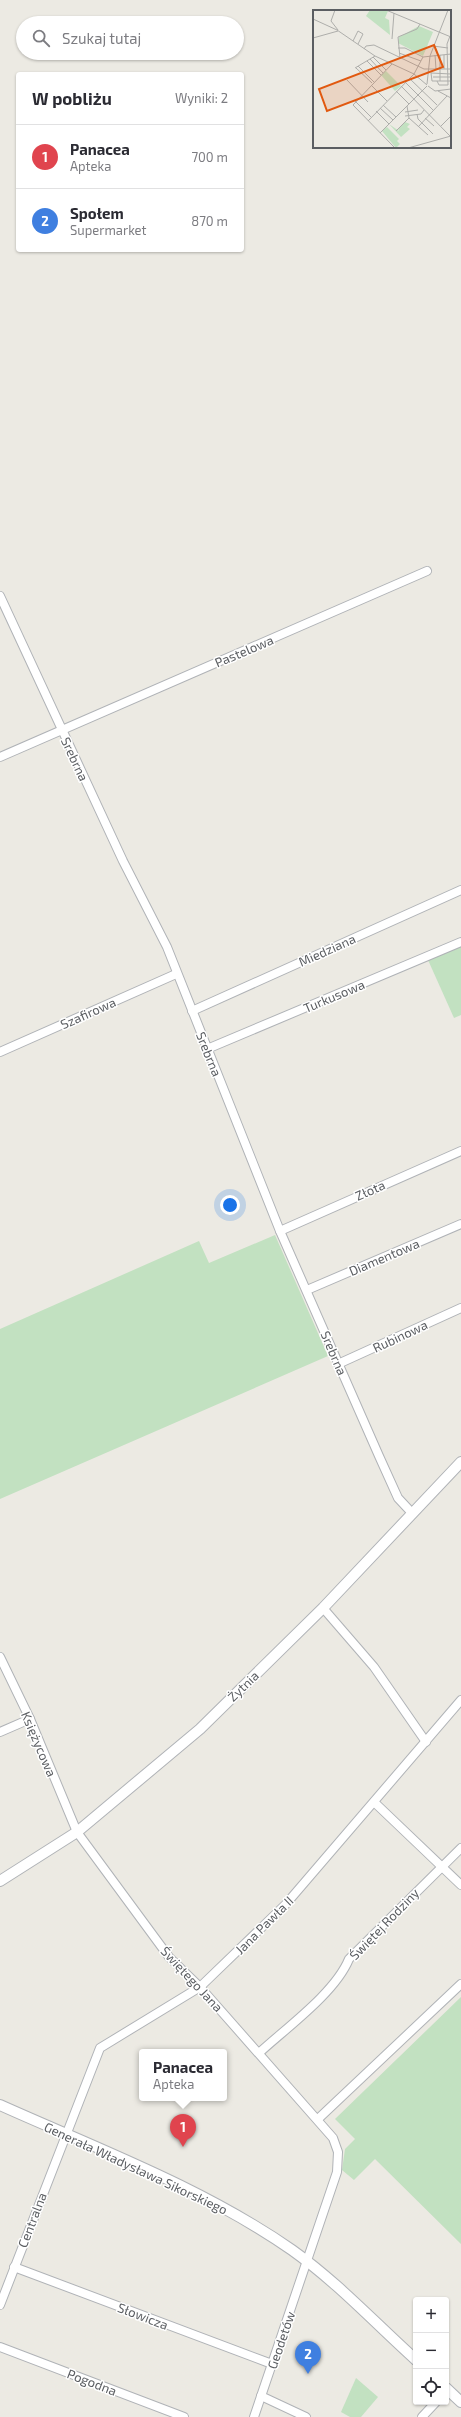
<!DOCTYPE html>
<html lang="pl">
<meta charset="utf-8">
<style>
body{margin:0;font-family:"Exo 2",sans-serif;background:#f2f2f3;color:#2b2b33}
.controls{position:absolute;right:12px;bottom:12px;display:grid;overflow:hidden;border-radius:4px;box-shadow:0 1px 3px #0004}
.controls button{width:36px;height:36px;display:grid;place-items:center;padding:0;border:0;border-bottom:1px solid #e1e1e2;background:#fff;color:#2b2b33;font:20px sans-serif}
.you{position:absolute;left:230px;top:1205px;width:14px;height:14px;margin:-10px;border:3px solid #fff;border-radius:50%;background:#1a73e8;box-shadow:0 0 0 6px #1a73e833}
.badge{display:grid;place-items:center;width:26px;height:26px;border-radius:50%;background:#0f766e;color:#fff;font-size:13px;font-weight:700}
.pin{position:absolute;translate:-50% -33px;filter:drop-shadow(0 1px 2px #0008)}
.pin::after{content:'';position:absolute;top:21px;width:14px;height:12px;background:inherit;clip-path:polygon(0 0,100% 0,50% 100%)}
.popup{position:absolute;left:139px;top:2049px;width:88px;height:52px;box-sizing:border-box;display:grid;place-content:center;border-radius:4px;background:#fff;filter:drop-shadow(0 1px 3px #0005);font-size:13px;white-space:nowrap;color:#7c7c81}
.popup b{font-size:15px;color:#2b2b33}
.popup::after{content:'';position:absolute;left:50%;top:100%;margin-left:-8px;border:8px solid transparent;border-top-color:#fff}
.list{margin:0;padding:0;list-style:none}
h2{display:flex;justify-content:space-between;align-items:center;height:52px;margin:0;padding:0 16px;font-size:17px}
h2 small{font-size:13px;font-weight:400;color:#7c7c81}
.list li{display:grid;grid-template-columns:26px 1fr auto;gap:12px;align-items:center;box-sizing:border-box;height:64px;padding:0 16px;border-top:1px solid #e1e1e2}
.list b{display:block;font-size:15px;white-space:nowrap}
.list p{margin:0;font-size:13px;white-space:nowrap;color:#7c7c81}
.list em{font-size:13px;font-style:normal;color:#7c7c81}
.icon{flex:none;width:22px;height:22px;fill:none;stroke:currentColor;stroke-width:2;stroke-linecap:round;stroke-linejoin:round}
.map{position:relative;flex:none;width:461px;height:2417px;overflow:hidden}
.search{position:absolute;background:#fff;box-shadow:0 1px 3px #0004;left:16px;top:16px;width:228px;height:44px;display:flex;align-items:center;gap:10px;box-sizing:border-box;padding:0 14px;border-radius:22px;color:#7c7c81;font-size:15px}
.panel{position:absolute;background:#fff;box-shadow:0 1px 3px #0004;left:16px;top:72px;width:228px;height:180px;border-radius:4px}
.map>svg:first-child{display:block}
.green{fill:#c2e1c1}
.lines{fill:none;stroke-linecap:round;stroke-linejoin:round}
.minor-casing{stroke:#b0b3b7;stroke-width:10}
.tertiary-casing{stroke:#b0b3b7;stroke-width:12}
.minor{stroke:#fff;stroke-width:8}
.tertiary{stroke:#fff;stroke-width:10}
.labels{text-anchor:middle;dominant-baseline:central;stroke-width:3;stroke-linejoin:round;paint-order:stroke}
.street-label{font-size:13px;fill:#5b5e62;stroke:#fff}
.inset-road{fill:none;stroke:#aeaeab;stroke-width:1}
.view{fill:#e15910;fill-opacity:0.15;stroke:#e15910;stroke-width:2}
.inset-edge{fill:none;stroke:#5b5e62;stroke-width:2}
</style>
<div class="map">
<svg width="461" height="2417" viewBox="0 0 461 2417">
<rect width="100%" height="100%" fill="#eceae3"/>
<g class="green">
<path d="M461,945V1015L454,1018L428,960Z"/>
<path d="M275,1235L328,1356L0,1499V1329L199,1241L209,1263Z"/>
<path d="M461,1997V2244L375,2159L354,2180L342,2170L345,2149L355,2139L335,2119Z"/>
<path d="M356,2378L378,2397L361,2417H350L341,2412Z"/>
</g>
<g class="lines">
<g class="minor-casing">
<g id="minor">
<path d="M0,596L123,861L167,947L280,1231L379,1456L398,1498L412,1513"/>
<path d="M0,757L427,571"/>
<path d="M192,1011L461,890"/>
<path d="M207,1049L461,942"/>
<path d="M0,1052L176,974"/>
<path d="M280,1231L461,1151"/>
<path d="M307,1290L461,1224"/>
<path d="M338,1364L461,1308"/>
<path d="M323,1608L374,1667L426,1742"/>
<path d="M0,1657L30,1719L77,1832L169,1957L200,1987L333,2138L338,2152L337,2172L254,2417"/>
<path d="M0,1732L30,1719"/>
<path d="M374,1802L461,1885"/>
<path d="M259,2053C286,2028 335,1993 349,1959L461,1848"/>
<path d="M318,2119L461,1984"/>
<path d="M14,2267L272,2364"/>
<path d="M0,2305L100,2048L200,1987L286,1904L461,1700"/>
<path d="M0,2347L184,2417"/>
<path d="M261,2396L306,2417"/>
<path d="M422,2417L436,2402"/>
</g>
</g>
<g class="tertiary-casing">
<g id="tertiary">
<path d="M0,1881L77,1832L200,1729L323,1608L461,1462"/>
<path d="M0,2105C98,2149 203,2188 292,2250C337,2282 375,2323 416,2360"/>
<path d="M446,2388L461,2402"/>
</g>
</g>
<use href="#minor" class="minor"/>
<use href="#tertiary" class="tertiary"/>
</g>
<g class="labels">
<g class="street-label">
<text transform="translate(244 651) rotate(-23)">Pastelowa</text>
<text transform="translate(75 759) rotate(65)">Srebrna</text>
<text transform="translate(327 950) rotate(-24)">Miedziana</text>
<text transform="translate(334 996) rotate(-23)">Turkusowa</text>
<text transform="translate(88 1013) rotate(-24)">Szafirowa</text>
<text transform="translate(209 1054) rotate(68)">Srebrna</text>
<text transform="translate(370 1190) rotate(-24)">Złota</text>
<text transform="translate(384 1257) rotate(-23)">Diamentowa</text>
<text transform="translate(400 1336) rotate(-25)">Rubinowa</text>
<text transform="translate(334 1353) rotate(67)">Srebrna</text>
<text transform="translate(243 1686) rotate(-44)">Żytnia</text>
<text transform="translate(39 1744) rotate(67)">Księżycowa</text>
<text transform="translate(384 1924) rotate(-46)">Świętej Rodziny</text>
<text transform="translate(264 1925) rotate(-45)">Jana Pawła II</text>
<text transform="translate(192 1979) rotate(47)">Świętego Jana</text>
<text transform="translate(136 2168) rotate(25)">Generała Władysława Sikorskiego</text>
<text transform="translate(32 2220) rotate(-69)">Centralna</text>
<text transform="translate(143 2316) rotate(21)">Słowicza</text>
<text transform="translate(281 2340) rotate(-71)">Geodetów</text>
<text transform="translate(92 2382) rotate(21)">Pogodna</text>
</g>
</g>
<g transform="translate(313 10)">
<rect width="138" height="138" fill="#eceae3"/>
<path d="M57,0L75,1L72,8L76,10L77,25L53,6ZM106,16L120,22L110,46L85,33L86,27ZM73,61L88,76L82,81L68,65ZM92,112L97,114L94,117L97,119L88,127L76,114L86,121L85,119ZM74,117L86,129L84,131L87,134L83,138L69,121Z" fill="#c2e1c1"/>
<path class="inset-road" d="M22,0L18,11L25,20M73,0L138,27M0,9L24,20L62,46L101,64L114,75M0,28L25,21M79,29L81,3M40,31L45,21L50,24L45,34M120,36L135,38M85,38H92L110,47M51,39L53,36L61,35L111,59H138M86,43L108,51M122,45L123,59M127,45V71M131,45V59M60,47L73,60M110,47L138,44M87,48L85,27L104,19L107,14M57,49L70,63M54,51L68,65M79,54L40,95L82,138M45,56L61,72M42,58L62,46M43,58L59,73M118,63L119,71H138M118,63L138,64M120,67H138M96,68L124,95M34,70L55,92M124,71L126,75H135L134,34L137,26M92,72L120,100M114,74L117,46L135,0M58,75L74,91M88,76L137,126M115,76L122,81L138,79M83,81L96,94M125,81L138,88M42,91L58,107M70,95L83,107M94,96L96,108L115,125M67,98L80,110M63,101L76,114M92,102L105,100M104,104L105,109L120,124M92,106L108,104L111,100M112,108L121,116M55,111L101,64L110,47M128,116L138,106M105,117L134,86M83,121L96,108M67,123L114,76M95,138L138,126"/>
<path class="view" d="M121,35L130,57L14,101L6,79Z"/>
<rect width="138" height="138" class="inset-edge"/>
</g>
</svg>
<div class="controls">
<button>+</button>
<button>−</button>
<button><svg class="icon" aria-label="locate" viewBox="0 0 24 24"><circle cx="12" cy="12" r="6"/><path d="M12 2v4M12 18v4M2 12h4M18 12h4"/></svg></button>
</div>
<div class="you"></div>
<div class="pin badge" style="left:183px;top:2147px;background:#e0444e">1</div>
<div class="popup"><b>Panacea</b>Apteka</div>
<div class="pin badge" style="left:308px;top:2374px;background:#3f7fe0">2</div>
<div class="search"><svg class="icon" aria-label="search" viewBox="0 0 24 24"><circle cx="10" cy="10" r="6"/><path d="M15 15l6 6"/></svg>Szukaj tutaj</div>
<section class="panel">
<h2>W pobliżu<small>Wyniki: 2</small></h2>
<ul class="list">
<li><span class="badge" style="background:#e0444e">1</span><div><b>Panacea</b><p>Apteka</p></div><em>700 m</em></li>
<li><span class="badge" style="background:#3f7fe0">2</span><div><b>Społem</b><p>Supermarket</p></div><em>870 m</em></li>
</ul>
</section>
</div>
